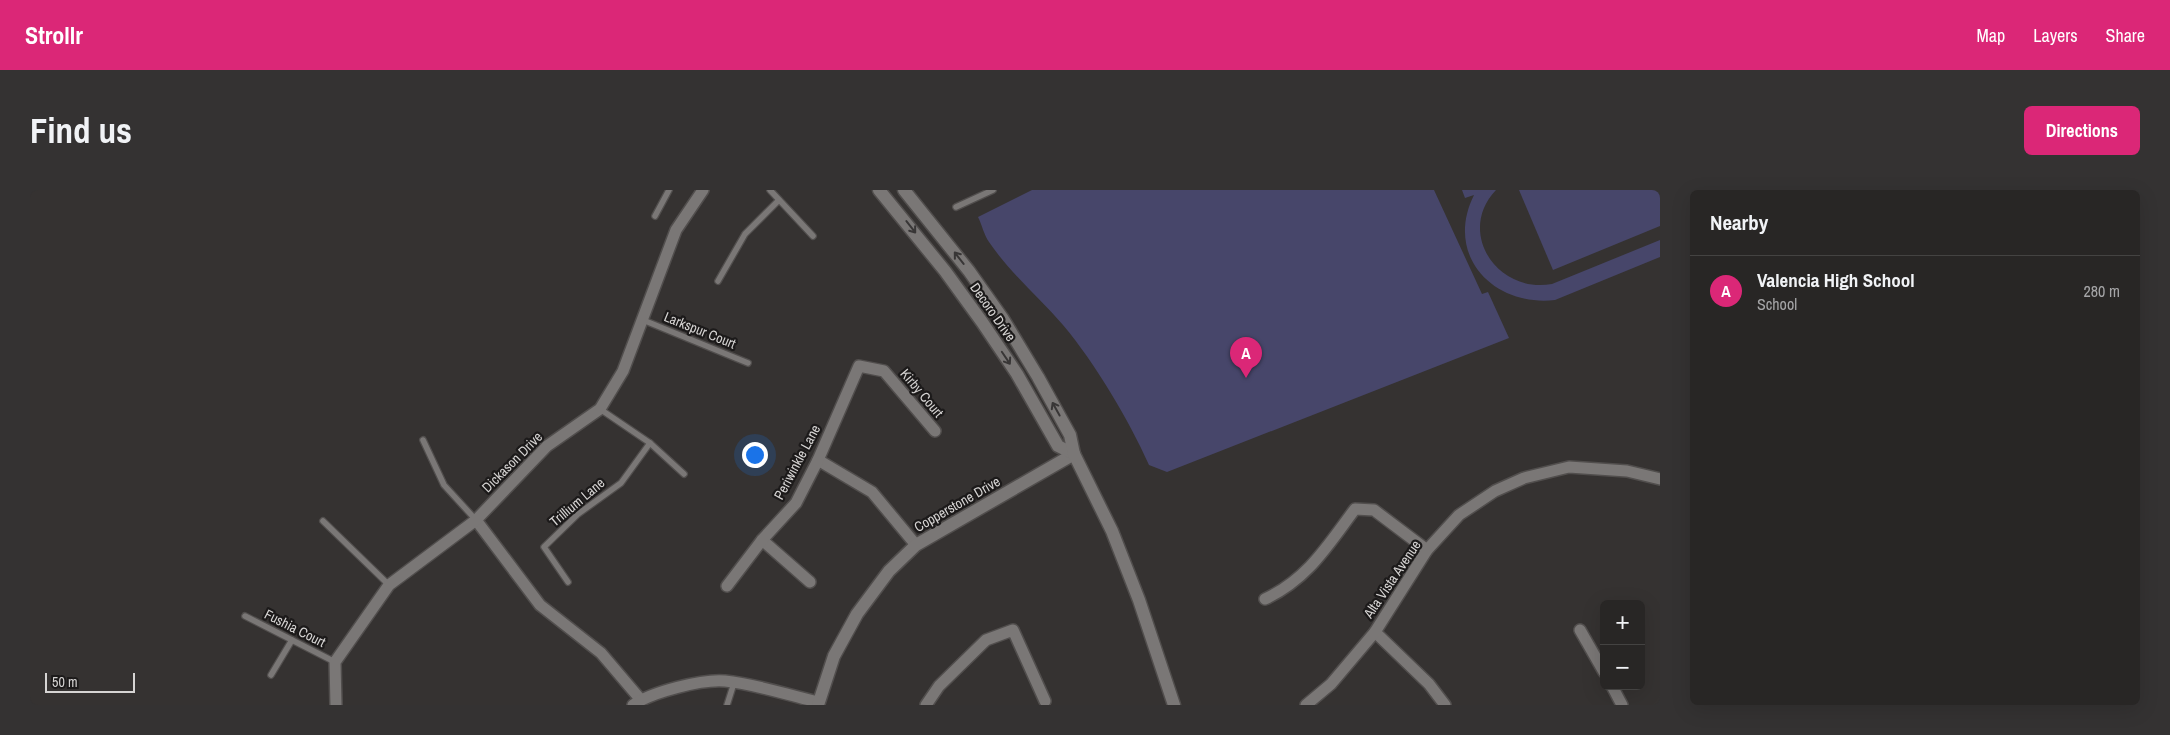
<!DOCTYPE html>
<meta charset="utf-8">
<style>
body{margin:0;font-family:"Archivo Narrow",sans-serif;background:#343232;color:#f1f3f6}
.controls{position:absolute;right:15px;bottom:15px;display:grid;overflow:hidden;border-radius:8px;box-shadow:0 5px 20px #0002}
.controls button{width:45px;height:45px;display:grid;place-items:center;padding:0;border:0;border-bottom:1px solid #444342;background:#282625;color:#f1f3f6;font:25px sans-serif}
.scale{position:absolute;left:15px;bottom:12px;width:90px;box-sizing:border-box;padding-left:5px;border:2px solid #d6d4d3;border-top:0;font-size:14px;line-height:18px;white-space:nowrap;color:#d6d4d3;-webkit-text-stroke:4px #1c1a1a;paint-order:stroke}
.you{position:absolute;left:724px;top:264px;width:18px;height:18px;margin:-12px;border:4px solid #fff;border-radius:50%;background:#1a73e8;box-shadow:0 0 0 8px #1a73e833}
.badge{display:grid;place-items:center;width:32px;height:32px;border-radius:50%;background:#db2777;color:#fff;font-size:16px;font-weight:700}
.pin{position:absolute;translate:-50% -41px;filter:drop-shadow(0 1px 2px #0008)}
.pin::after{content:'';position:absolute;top:26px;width:18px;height:15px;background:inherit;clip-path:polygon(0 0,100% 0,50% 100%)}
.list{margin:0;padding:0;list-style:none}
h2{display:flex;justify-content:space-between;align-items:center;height:65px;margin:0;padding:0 20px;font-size:21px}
h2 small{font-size:16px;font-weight:400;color:#a5a5a7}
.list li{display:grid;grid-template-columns:32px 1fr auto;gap:15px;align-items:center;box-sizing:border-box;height:70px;padding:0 20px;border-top:1px solid #444342}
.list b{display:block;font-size:19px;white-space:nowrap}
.list p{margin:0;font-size:16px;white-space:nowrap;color:#a5a5a7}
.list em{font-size:16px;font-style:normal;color:#a5a5a7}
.map{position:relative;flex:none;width:1630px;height:515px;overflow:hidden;border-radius:8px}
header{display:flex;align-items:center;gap:30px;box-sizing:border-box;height:70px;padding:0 25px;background:#db2777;color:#fff}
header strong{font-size:24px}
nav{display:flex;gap:28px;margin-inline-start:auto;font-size:18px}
.intro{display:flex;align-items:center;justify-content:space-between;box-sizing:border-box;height:120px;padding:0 30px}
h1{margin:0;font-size:35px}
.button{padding:12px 22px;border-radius:8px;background:#db2777;color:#fff;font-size:18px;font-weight:700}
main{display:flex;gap:30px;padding:0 30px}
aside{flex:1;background:#282625;border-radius:8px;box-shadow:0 5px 20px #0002}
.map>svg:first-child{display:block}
.green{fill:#47466a}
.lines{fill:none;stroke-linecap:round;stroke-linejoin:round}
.service-casing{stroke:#514e4d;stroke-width:8}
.minor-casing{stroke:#514e4d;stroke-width:14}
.tertiary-casing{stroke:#514e4d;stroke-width:15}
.secondary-casing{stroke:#514e4d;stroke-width:15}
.service{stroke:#7a7776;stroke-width:5.5}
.minor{stroke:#7a7776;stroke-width:11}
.tertiary{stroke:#7a7776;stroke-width:12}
.secondary{stroke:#7a7776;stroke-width:12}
.oneway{stroke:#383636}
.labels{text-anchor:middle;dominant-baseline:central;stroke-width:4.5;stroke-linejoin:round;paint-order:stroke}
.street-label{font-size:14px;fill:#d6d4d3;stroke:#1c1a1a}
</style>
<header>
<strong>Strollr</strong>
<nav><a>Map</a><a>Layers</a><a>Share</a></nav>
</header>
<div class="intro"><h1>Find us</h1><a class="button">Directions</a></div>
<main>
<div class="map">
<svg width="1630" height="515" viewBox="0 0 1630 515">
<rect width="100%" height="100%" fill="#353231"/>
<g class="green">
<path d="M1002,0H1404L1452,104L1458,102L1479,148L1137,282L1119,275C1099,230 1065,173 1033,135C1009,107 980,83 959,52C954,45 952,35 948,27Z"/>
<path d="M1432,0H1466C1426,42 1467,104 1522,94L1630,50V67L1525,110C1463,117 1414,65 1444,5L1435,8Z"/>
<path d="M1489,0H1630V36L1523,80Z"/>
</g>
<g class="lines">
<g class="service-casing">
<g id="service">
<path d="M740,0L783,46"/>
<path d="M926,17L963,0"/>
<path d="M625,26L639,0"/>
<path d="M688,91L715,44L749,10"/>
<path d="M613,130L718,173"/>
<path d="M570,219L620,253L654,284"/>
<path d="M393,250L414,295L446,330"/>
<path d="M293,331L359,395"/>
<path d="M538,392L514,357L548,324L591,293L620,253"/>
<path d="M215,426L305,472"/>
<path d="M241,485L262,450"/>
<path d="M697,515L704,493"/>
</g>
</g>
<g class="minor-casing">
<g id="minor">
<path d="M788,270L842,302L886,355"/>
<path d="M446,330L510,415L571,463L611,510"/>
<path d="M732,350L780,392"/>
<path d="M697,396L732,350L766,313L788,270L829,176L854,181L905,241"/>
<path d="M1235,409C1278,389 1298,355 1325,319L1344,320L1397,360"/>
<path d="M1550,440L1574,482"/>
<path d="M1345,442L1399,494L1415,515"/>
<path d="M1582,496L1592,515"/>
<path d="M306,515L305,472L359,395L446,330L517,256L570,219L593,181L646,40L673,0"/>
<path d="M603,515C622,502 672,489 695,491C726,494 757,505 788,512"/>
<path d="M896,515L909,496L956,450L983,440L1015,511"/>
<path d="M1276,515L1301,494L1345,442L1397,360L1429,325L1465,301L1494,288L1539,277L1597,281L1630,289"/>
</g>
</g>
<g class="tertiary-casing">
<path id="tertiary" d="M788,515L804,466L827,424L859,381L886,355L1044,264"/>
</g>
<g class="secondary-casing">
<g id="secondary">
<path d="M849,0L915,81L952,132L987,184L1028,256L1044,264"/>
<path d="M874,0L939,81L973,129L1008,187L1040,245L1044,264L1082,341L1109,410L1144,515"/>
</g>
</g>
<use href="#service" class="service"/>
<use href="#minor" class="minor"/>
<use href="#tertiary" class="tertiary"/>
<use href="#secondary" class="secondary"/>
</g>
<defs><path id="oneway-shaft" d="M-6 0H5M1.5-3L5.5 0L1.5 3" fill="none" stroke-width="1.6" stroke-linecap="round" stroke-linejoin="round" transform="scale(1.25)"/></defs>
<g class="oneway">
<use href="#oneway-shaft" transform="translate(881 37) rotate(52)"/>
<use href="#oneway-shaft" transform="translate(929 68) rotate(-128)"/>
<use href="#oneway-shaft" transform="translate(976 168) rotate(56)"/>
<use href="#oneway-shaft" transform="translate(1026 219) rotate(-119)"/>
</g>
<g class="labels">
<g class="street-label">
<text transform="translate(963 122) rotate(55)">Decoro Drive</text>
<text transform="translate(670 140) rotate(22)">Larkspur Court</text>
<text transform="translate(892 203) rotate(50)">Kirby Court</text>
<text transform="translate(482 272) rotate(-45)">Dickason Drive</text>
<text transform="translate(767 272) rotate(-62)">Periwinkle Lane</text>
<text transform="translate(547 312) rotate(-40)">Trillium Lane</text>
<text transform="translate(927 314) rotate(-30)">Copperstone Drive</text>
<text transform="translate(1362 389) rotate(-56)">Alta Vista Avenue</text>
<text transform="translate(265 438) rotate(27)">Fushia Court</text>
</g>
</g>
</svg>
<div class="controls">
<button>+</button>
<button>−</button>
</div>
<div class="scale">50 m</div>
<div class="you"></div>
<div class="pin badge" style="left:1216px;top:188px">A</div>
</div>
<aside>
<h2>Nearby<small></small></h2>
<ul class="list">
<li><span class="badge">A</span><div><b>Valencia High School</b><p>School</p></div><em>280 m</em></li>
</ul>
</aside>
</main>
